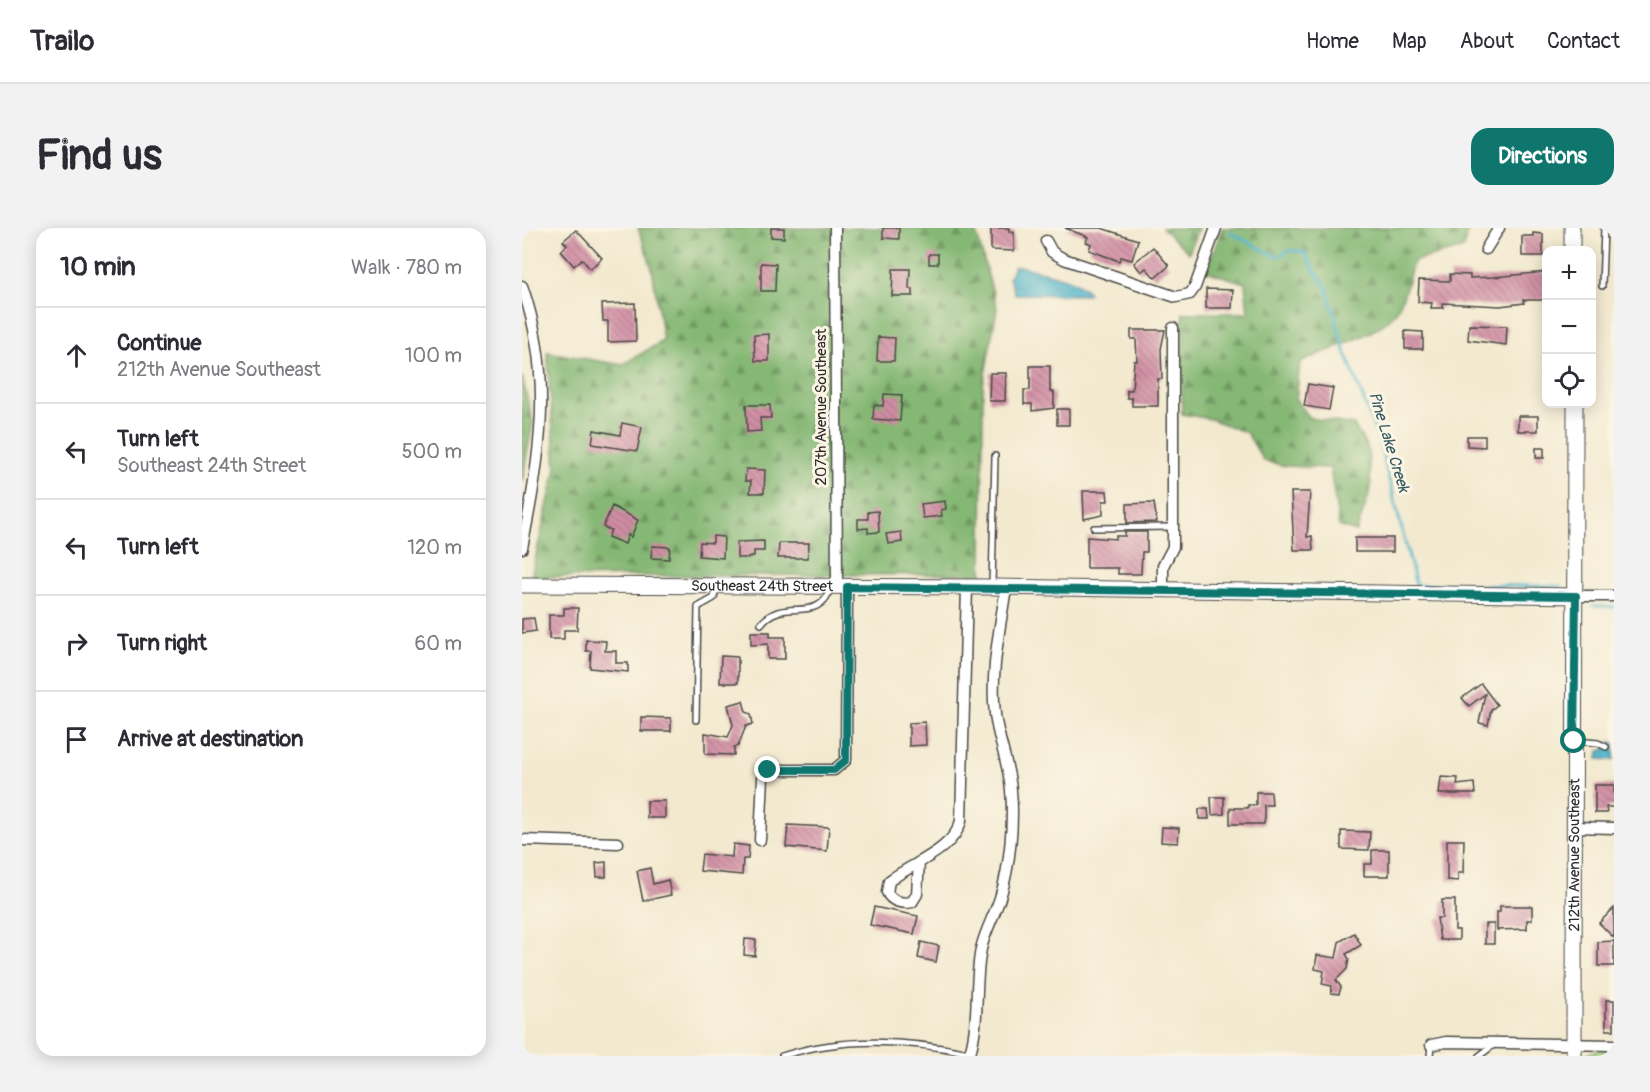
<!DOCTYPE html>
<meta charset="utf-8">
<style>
body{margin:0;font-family:Pangolin,sans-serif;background:#f2f2f3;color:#2b2b33}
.controls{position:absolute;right:18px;top:18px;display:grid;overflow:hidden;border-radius:12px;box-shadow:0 3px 15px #0003}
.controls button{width:54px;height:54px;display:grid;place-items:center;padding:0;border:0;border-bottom:2px solid #e1e1e2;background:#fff;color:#2b2b33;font:30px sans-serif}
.stop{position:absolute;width:18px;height:18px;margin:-14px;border:4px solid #0f766e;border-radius:50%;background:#fff}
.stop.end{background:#0f766e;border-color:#fff;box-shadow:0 2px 6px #0008}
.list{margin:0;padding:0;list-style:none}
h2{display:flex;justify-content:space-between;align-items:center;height:78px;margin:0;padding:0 24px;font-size:26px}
h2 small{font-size:20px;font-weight:400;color:#7c7c81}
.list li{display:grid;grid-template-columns:39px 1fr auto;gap:18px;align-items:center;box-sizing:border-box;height:96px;padding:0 24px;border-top:2px solid #e1e1e2}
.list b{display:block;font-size:22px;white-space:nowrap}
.list p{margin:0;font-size:20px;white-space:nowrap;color:#7c7c81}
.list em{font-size:20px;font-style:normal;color:#7c7c81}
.icon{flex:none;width:33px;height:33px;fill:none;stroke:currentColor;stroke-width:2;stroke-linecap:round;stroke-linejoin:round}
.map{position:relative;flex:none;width:1092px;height:828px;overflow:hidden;border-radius:18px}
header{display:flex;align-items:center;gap:36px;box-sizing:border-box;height:84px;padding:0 30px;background:#fff;border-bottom:2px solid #e1e1e2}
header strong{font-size:28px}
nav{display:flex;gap:33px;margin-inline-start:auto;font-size:21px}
.intro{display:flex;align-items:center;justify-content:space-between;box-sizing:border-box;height:144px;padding:0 36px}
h1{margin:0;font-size:42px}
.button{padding:15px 27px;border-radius:18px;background:#0f766e;color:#fff;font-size:21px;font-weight:700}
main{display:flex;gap:36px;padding:0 36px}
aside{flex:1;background:#fff;border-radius:18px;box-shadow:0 3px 15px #0003}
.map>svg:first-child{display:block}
.forest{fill:url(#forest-firs);stroke:#587250;stroke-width:1.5}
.green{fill:#a7d887;stroke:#698259;stroke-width:1.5}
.water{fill:url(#water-ripples);stroke:#3a6e7a;stroke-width:1.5}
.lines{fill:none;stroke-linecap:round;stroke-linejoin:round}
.stream{stroke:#4ab2c9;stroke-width:3}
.building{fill:url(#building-back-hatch)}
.lane-casing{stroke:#494844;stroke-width:8}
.street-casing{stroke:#494844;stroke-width:13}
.secondary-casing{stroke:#494844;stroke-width:17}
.lane{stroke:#fff;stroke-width:5}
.street{stroke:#fff;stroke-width:10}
.secondary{stroke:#fff;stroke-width:15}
.route{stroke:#0f766e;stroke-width:8}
.labels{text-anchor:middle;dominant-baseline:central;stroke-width:6;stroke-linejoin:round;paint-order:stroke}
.street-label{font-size:15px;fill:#2b2b2b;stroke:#fcf5e5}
.water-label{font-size:16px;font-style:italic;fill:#365a62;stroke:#fcf5e5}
</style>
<header>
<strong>Trailo</strong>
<nav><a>Home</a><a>Map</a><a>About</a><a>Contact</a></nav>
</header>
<div class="intro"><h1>Find us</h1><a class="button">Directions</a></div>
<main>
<aside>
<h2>10 min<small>Walk · 780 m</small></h2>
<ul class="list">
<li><svg class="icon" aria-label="ahead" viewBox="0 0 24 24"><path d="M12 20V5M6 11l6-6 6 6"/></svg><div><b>Continue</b><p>212th Avenue Southeast</p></div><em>100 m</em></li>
<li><svg class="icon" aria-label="left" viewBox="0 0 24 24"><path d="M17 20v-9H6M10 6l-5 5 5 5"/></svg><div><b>Turn left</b><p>Southeast 24th Street</p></div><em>500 m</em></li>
<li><svg class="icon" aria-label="left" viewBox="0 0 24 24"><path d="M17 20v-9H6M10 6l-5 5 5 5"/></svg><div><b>Turn left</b></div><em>120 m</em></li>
<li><svg class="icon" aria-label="right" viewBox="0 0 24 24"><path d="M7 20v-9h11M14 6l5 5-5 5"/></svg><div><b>Turn right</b></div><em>60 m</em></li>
<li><svg class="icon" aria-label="arrive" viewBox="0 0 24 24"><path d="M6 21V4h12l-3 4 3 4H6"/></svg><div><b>Arrive at destination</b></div></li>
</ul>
</aside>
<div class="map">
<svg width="1092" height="828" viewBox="0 0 1092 828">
<defs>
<pattern id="forest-firs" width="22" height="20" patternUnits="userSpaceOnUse" patternTransform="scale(1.5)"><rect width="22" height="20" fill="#85b874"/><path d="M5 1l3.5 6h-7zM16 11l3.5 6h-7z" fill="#6d965f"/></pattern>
<pattern id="water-ripples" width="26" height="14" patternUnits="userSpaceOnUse" patternTransform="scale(1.5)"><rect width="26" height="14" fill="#4ab2c9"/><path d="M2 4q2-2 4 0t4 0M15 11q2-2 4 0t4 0" fill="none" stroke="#3e91a3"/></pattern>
<pattern id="building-back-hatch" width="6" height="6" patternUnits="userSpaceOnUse" patternTransform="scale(1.5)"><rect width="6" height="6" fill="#d18ea4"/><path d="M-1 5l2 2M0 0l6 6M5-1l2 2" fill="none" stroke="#aa7486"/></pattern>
</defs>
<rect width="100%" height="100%" fill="#fcf5e5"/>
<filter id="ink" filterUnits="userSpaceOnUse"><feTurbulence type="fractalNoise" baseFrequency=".0167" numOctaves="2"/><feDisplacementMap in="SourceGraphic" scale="12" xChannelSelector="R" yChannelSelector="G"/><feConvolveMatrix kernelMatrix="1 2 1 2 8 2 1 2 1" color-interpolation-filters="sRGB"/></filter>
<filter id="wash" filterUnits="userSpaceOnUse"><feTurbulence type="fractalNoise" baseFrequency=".008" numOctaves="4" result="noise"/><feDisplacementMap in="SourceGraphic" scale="24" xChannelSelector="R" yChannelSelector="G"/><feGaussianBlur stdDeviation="1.35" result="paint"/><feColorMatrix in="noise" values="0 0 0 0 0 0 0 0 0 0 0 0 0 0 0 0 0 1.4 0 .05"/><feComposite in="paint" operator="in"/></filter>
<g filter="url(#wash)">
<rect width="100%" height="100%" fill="#f2e9cf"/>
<g class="forest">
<path d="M116,0H453L475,80L461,157L460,346L9,349L34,240L25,124L100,137L141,113L130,40Z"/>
<path d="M640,0H676L667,25Z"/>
<path d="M700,0H951L944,6L942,20L892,33C886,48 883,72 873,85C856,108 804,121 778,135L774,172L788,190L832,197L846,221L849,261L834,304L817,298L808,240L764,238L742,233L725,205L689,191L660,186L661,85H726L723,55L684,43Z"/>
<path d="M0,148L11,194L0,254Z"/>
</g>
<path class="green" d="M1074,822L1092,823V828H1063Z"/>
<g class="water">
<path d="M497,38C518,44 553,48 567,65L564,67L493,66L487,50L492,39Z"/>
<path d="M1092,514V532L1076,531L1077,523L1082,522L1085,515Z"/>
</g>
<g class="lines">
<g class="stream">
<path d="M709,5L755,29L769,22L783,25L792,42L804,58L823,123L858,215L894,357L1039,358"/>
<path d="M1071,378L1092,379"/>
</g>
</g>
<g id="blocks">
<g class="building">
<path d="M249,0H262V10L249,9Z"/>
<path d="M361,0H377V11L361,10Z"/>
<path d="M469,0H487V4H492V23L469,22Z"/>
<path d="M543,0H579L616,12L610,32L599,29L597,33L567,22L569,16L564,14L566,9Z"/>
<path d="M54,2L80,30L68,41L60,31L52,38L39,23L45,17L41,13Z"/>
<path d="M1011,5L1021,6V28H1000V8H1011Z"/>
<path d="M631,19L647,38L633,50L624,40L619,44L612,35Z"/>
<rect x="407" y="26" width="9" height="10"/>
<path d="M239,35L254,36L253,63H239Z"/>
<path d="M371,41H388L387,61H391V68H370Z"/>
<path d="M1024,44V72H1001L1002,75L978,78L921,75V80H909L910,75L896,74L897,52L928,53V46L948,47V50L972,49Z"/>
<path d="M684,61L711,62L710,80H684Z"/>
<path d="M113,75L114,113L86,114V93H81L80,76Z"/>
<path d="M947,97L985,98L984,117L946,112Z"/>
<path d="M609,102H643L639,121L640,151H636V178H610V170H605V162H610L612,133H615L614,111H609Z"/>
<path d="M883,103L901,104V121H883Z"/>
<path d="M247,106V133H233L232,107Z"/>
<path d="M356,109L373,110L372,133H355Z"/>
<path d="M508,138H528V164H532V180L510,183V176H502V162H508Z"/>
<path d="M468,145H484L483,173H467Z"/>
<path d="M786,156L811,160L807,182L782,178Z"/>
<path d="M362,166L380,167L378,193L351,191L352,177L361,178Z"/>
<path d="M224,177H248L249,190H238L239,203L225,204Z"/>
<rect x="535" y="181" width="12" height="16"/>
<rect x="996" y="188" width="20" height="15"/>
<path d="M100,195L120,199L115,223L70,216L72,202L98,207Z"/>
<path d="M945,208H963V219L945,218Z"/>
<rect x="1014" y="220" width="8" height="10"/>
<path d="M224,241L243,242L242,265H228L229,253H223Z"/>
<path d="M561,263H585L586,273H581V287L562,291Z"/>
<path d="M769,264H788L785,309L790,308L791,322H772Z"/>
<path d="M423,273L424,281L419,282L420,288L401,290L399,276Z"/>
<path d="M632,275L635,294L605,295V276Z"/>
<path d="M90,278L116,292L109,309L106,307L103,316L86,309L89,302L81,299Z"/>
<path d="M356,283L357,304L346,305V300L336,301V291H346V284Z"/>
<path d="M379,304L380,314L366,316L364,306Z"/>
<path d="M603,304H625V324H620L619,346H596V340H565V309L594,311V308H603Z"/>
<path d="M191,308L202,309L201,330L177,328L178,314L191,315Z"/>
<rect x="833" y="310" width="38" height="14"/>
<path d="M242,313V323H232V328L226,330H215V314Z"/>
<path d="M257,315H287L286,330H256Z"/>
<path d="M130,318L148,319L147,331L129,330Z"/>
<path d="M42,380H56L55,402H42V411H27V387H42Z"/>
<path d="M12,390L14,403L0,405V391Z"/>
<path d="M229,404H248V409H263V431H246V416L229,417Z"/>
<path d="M64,412L84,413L83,423H94V435H106V444L68,440L69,423H64Z"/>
<path d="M199,428L216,429V455H198Z"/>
<path d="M959,456L975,477L969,482L966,497L957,495L963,466L947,478L940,470Z"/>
<path d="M221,473L224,484L229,486L231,496L224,498L216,518L212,519V527L183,526V505L206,509L211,497L206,477Z"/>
<path d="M119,489L149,490V503H119Z"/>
<path d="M403,494L404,517L387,518V495Z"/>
<path d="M919,549L936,550L935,557L952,555L953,566H917Z"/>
<path d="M1073,557H1092V579H1084L1085,585H1073Z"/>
<path d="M734,564H749L750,577H742V596H708V580H726V577H734Z"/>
<path d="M689,569H702V586L690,587Z"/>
<rect x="125" y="573" width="18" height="17"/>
<path d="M677,581H686L687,591H677Z"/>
<path d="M266,597L307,599L305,623L264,619Z"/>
<path d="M640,599L657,600L656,615L639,614Z"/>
<path d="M819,603L848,604L847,622L819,621Z"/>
<path d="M925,612H942L941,645H936V653L925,652Z"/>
<path d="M211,616L227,618L226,631H221L220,647L178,643L180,626L210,629Z"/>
<path d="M850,622H867V648H842V636H850Z"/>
<path d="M84,634V649H75L74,635Z"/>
<path d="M128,640L131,656L146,652L149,667L121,673L115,643Z"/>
<path d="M920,672H933V702H937V712H918L915,690H920Z"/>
<path d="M978,678H1010V692H1005V701L975,702V684H978Z"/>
<path d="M352,679L396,688L392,706L348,697Z"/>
<path d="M1092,680V710L1077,695Z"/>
<rect x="963" y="696" width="9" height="20"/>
<path d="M832,705L839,717L824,726L827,731L825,741L814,752L819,759L817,766L809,765L810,758L800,756L802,743L793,741L795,727L814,730L817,714Z"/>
<path d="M223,711L234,712L233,728L222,727Z"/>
<path d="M1092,713V738H1076V714Z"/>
<path d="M399,714L417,718L414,734L396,730Z"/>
<rect x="1084" y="772" width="8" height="30"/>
</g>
</g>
</g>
<g filter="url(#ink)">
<use href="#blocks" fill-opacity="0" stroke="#494844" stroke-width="1.5"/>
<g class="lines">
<g class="lane-casing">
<g id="lane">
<path d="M1080,58L1082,0"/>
<path d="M572,300L651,299"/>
<path d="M470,358L473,228"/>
<path d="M239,396C261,367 296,398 309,360"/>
<path d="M174,492L176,379L192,370L194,359"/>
<path d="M1054,513L1076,515L1084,519"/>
<path d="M260,828C321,808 387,812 448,825"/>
<path d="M908,828L909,817"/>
<path d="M957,828L973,816"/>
</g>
</g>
<g class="street-casing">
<g id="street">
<path d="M313,0L315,359"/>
<path d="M524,13L530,24L542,31L654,69L668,66L673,59L694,0"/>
<path d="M964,21L977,0"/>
<path d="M0,58C32,149 18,229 0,320"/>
<path d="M641,361V338L651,319V100"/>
<path d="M1054,368H1092"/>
<path d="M1052,599L1092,600"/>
<path d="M0,612L96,615"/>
<path d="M238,612L241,549L246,542H312L324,532L325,359"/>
<path d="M397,634L395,666L390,674C381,676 369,674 365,664L367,653C389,636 432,622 439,593L445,359"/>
<path d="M909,817L924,814L1092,817"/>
<path d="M448,825C458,791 452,756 459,721C463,703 472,688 478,670C488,638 492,595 489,562C487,536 476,512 473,486C468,445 478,401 484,359"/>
</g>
</g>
<g class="secondary-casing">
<g id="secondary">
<path d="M1050,0V22"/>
<path id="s1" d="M0,357L473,359L1054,368"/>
<path id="s2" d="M1052,828L1053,176"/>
</g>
</g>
<use href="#lane" class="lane"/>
<use href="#street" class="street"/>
<use href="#secondary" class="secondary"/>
</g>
</g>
<g class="lines" filter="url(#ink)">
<path class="route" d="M246,542H312L324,532L325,359L1054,368L1052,513"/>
</g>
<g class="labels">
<g class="street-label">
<text transform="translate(299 179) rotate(-90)">207th Avenue Southeast</text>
<text stroke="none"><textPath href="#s1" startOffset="240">Southeast 24th Street</textPath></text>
<text stroke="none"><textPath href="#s2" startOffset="201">212th Avenue Southeast</textPath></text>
</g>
<g class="water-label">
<text transform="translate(867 214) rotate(73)">Pine Lake Creek</text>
</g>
</g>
</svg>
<div class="controls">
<button>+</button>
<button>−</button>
<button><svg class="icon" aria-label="locate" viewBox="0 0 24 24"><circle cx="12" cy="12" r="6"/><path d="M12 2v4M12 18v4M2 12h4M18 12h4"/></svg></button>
</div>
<div class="stop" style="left:1052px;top:513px"></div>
<div class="stop end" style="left:246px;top:542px"></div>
</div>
</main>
